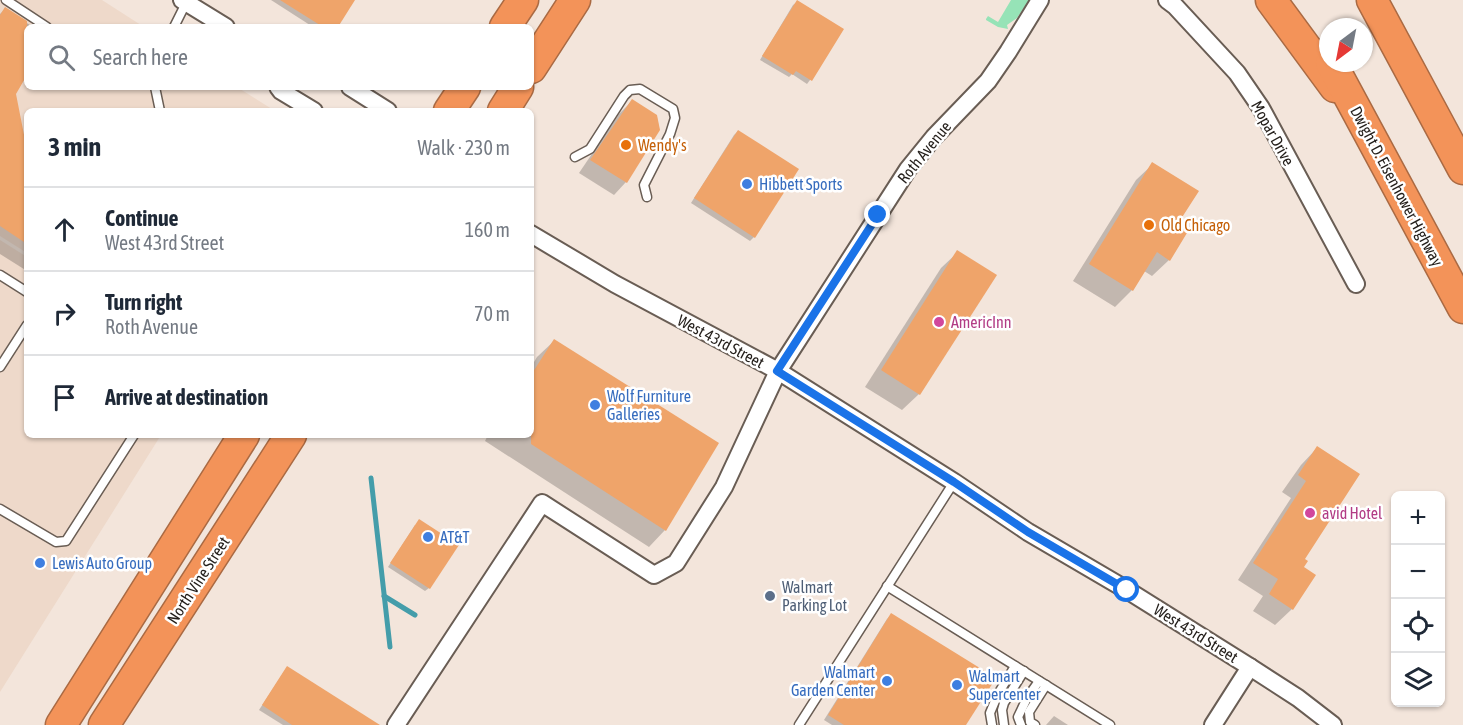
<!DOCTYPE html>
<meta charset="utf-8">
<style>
body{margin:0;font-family:"Asap Condensed",sans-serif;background:#f2f2f3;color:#1f2937}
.controls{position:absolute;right:18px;bottom:18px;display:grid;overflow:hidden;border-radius:9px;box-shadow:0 2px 4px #0004}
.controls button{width:54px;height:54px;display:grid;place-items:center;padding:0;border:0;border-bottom:2px solid #e0e1e3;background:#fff;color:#1f2937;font:30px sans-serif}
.compass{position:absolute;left:1319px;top:18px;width:54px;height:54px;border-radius:50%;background:#fff;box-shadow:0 2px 4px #0004;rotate:212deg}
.stop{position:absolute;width:18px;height:18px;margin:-14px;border:4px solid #1a73e8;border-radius:50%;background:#fff}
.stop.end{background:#1a73e8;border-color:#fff;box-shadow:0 2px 6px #0008}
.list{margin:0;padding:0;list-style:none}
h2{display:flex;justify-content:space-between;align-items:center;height:78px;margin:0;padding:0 24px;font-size:26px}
h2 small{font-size:20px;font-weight:400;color:#747a83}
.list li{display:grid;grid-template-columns:39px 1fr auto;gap:18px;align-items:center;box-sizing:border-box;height:84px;padding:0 24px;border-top:2px solid #e0e1e3}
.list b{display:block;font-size:22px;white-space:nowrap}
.list p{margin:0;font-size:20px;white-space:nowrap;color:#747a83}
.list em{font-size:20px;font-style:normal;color:#747a83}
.icon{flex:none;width:33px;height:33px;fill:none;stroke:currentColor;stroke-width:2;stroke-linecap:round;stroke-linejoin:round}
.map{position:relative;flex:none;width:1463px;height:725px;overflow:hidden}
.search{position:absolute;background:#fff;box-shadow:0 2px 4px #0004;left:24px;top:24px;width:510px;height:66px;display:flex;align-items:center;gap:15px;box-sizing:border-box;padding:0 21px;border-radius:9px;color:#747a83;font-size:22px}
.panel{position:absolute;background:#fff;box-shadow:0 2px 4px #0004;left:24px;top:108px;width:510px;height:330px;border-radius:9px}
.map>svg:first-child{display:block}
.built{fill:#eed9ca}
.green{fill:#96e3b7}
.shadow{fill:#0003}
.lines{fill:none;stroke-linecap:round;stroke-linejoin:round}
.stream{stroke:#449daa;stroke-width:5}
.building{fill:#efa46a}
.lane-casing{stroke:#695d54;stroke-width:11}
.street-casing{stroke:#695d54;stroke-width:20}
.highway-casing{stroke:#aa6a43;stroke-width:33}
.lane{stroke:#fff;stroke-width:8}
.street{stroke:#fff;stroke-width:16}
.highway{stroke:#f39359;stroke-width:30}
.route{stroke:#1a73e8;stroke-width:8}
.food-dot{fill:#e8710a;stroke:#fff;stroke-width:2}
.shop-dot{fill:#3f7fe0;stroke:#fff;stroke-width:2}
.hotel-dot{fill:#d1479c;stroke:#fff;stroke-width:2}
.service-dot{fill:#5c6f8a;stroke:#fff;stroke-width:2}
.labels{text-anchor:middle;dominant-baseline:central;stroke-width:5;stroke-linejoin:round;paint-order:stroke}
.street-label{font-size:16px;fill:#231e1a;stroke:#fff}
.food-label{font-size:16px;fill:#c56008;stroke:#fff;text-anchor:start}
.shop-label{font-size:16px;fill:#366cbe;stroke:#fff;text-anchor:start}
.hotel-label{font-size:16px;fill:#b23c85;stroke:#fff;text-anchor:start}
.service-label{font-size:16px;fill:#4e5e75;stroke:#fff;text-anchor:start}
</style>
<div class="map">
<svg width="1463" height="725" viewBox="0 0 1463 725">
<rect width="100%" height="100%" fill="#f3e5db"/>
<g class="built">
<path d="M0,0H102L144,27H27V87H237L275,111H27V253L0,236Z"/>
<path d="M0,240L27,257V435H161L0,692Z"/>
</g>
<path class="green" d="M1011,0H1029L1017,18L1007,25L1008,29L998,27L986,20V19L988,16L998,22Z"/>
<g class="shadow">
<path d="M271,0H353L336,27H313Z"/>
<path d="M797,2L842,29L810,80L807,84L792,74L789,77L760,60L793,5Z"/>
<path d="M5,9L33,27H27V72L14,94L27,158V271L0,254V14Z"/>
<path d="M632,101L626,182L614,195L579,173L619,114Z"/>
<path d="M738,131L754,237L750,241L691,203L734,135Z"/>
<path d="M1153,164L1177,222L1169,260L1152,276L1144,271L1132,290L1115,307L1073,281L1136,180Z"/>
<path d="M958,252L919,394L902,410L865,387L941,268Z"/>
<path d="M554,341L665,530L649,547L485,441L488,435H531V367L537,357Z"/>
<path d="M1317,448L1302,568L1292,609L1275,625L1253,611L1263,596L1238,580L1291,498L1282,492L1301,465Z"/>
<path d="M415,525L429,588L425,591L388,567Z"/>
<path d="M891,615L964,725H832L824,720L887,619Z"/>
<path d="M287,667L363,725H283L259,710Z"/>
<path d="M1054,716L1068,725H1046Z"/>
</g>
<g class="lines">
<g class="stream">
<path d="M371,478L390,647"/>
<path d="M384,596L415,615"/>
</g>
</g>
<g class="building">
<path d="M280,0H355L338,27H323Z"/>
<path d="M797,0L844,29L812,81L796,71L793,75L762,56Z"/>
<path d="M5,7L27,21V75L16,94L27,150V244L0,226V15Z"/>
<path d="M632,99L657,115L660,130L627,183L590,160Z"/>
<path d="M738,130L799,169L755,238L694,198Z"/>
<path d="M1152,162L1199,191L1179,222L1190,228L1170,261L1157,252L1133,291L1089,264Z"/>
<path d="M957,250L997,275L920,395L881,370Z"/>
<path d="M554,339L719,443L666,531L531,444V375Z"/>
<path d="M1317,446L1360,474L1305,559L1308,561L1304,567L1316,575L1293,610L1269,594L1278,579L1253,563L1306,481L1298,475Z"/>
<path d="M419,519L459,545L430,589L390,563Z"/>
<path d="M891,613L996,678L966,725H844L828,715Z"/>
<path d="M287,666L380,725H292L262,705Z"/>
</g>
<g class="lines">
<g class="lane-casing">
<g id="lane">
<path d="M6,0L47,27"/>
<path d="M174,27L186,3"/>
<path d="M155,87L160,111"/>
<path d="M575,157L590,149L624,96L630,90L640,89L673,109L675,118L670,134L644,185L647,197"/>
<path d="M0,275L27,292"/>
<path d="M0,367L27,325"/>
<path d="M0,509L56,542L66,541L134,435"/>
<path d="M887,586L1110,725"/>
<path d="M799,725L954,482"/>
<path d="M992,725L990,713L998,694L1015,666"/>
<path d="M1004,725L1002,710L1004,703L1024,671"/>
<path d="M1021,725L1018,717L1027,698L1039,681"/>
<path d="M1035,725L1030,722L1029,712L1046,685"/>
</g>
</g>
<g class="street-casing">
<g id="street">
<path d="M182,0L226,27"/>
<path d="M1167,0L1175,6L1237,73L1261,108L1356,284"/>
<path d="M278,87L281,91L314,111"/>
<path d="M350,87L388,111"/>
<path d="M531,234L615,284L778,371L954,482L1028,532L1127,590L1250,667L1298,698L1333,725"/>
<path d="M396,725L542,503L654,575L676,563L724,487L778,371L908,169L934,137L988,81L1008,52L1040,0"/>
<path d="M1213,725L1250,667"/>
</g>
</g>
<g class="highway-casing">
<g id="highway">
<path d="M1271,0L1335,87"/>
<path d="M1372,0L1463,169"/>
<path d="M505,27L523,0"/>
<path d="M1331,63L1463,308"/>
<path d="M531,68L575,0"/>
<path d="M449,111L465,87"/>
<path d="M503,111L518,87"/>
<path d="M61,725L244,435"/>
<path d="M104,725L291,435"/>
</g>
</g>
<use href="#lane" class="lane"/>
<use href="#street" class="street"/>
<use href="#highway" class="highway"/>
</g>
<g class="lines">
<path class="route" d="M878,215L777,371L954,482L1028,532L1127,590"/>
</g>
<g class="food-dot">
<circle cx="626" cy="145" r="6"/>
<circle cx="1149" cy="225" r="6"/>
</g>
<g class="shop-dot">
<circle cx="747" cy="184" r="6"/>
<circle cx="595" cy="405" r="6"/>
<circle cx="428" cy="537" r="6"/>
<circle cx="40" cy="563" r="6"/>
<circle cx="887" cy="681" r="6"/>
<circle cx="957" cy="685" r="6"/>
</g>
<g class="hotel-dot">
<circle cx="939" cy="322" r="6"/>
<circle cx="1310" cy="513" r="6"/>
</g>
<circle class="service-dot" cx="770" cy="596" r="6"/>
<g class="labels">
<g class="street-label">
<text transform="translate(1273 133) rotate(61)">Mopar Drive</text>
<text transform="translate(924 152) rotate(-51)">Roth Avenue</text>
<text transform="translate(1397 186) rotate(62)">Dwight D. Eisenhower Highway</text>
<text transform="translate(721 341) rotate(28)">West 43rd Street</text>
<text transform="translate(198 580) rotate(-57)">North Vine Street</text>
<text transform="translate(1196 633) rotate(32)">West 43rd Street</text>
</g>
<g class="food-label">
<text x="638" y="145">Wendy's</text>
<text x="1161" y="225">Old Chicago</text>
</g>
<g class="shop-label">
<text x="759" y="184">Hibbett Sports</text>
<text x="607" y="396">Wolf Furniture<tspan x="607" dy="18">Galleries</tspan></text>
<text x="440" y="537">AT&amp;T</text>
<text x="52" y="563">Lewis Auto Group</text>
<text x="875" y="672" text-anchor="end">Walmart<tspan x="875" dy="18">Garden Center</tspan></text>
<text x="969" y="676">Walmart<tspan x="969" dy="18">Supercenter</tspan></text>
</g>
<g class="hotel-label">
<text x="951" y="322">AmericInn</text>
<text x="1322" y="513">avid Hotel</text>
</g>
<g class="service-label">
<text x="782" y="587">Walmart<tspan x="782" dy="18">Parking Lot</tspan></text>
</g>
</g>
</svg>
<div class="controls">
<button>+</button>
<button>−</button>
<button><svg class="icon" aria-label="locate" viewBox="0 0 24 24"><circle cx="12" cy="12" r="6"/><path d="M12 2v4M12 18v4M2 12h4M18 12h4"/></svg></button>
<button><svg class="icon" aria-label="layers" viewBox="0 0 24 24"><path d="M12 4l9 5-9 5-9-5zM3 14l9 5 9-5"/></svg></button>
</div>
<svg class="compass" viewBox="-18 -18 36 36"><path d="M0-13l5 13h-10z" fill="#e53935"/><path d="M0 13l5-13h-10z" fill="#747a83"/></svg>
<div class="stop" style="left:1127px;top:590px"></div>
<div class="stop end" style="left:878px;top:215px"></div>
<div class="search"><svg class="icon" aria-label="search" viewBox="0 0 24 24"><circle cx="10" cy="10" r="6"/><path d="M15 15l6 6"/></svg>Search here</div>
<section class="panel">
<h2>3 min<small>Walk · 230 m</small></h2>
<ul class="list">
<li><svg class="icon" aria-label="ahead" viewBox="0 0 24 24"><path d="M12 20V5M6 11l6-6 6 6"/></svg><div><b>Continue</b><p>West 43rd Street</p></div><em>160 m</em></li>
<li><svg class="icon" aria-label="right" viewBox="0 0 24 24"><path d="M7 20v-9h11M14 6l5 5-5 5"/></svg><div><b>Turn right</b><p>Roth Avenue</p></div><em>70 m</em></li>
<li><svg class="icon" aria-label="arrive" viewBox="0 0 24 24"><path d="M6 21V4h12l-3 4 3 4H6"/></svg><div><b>Arrive at destination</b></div></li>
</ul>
</section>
</div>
